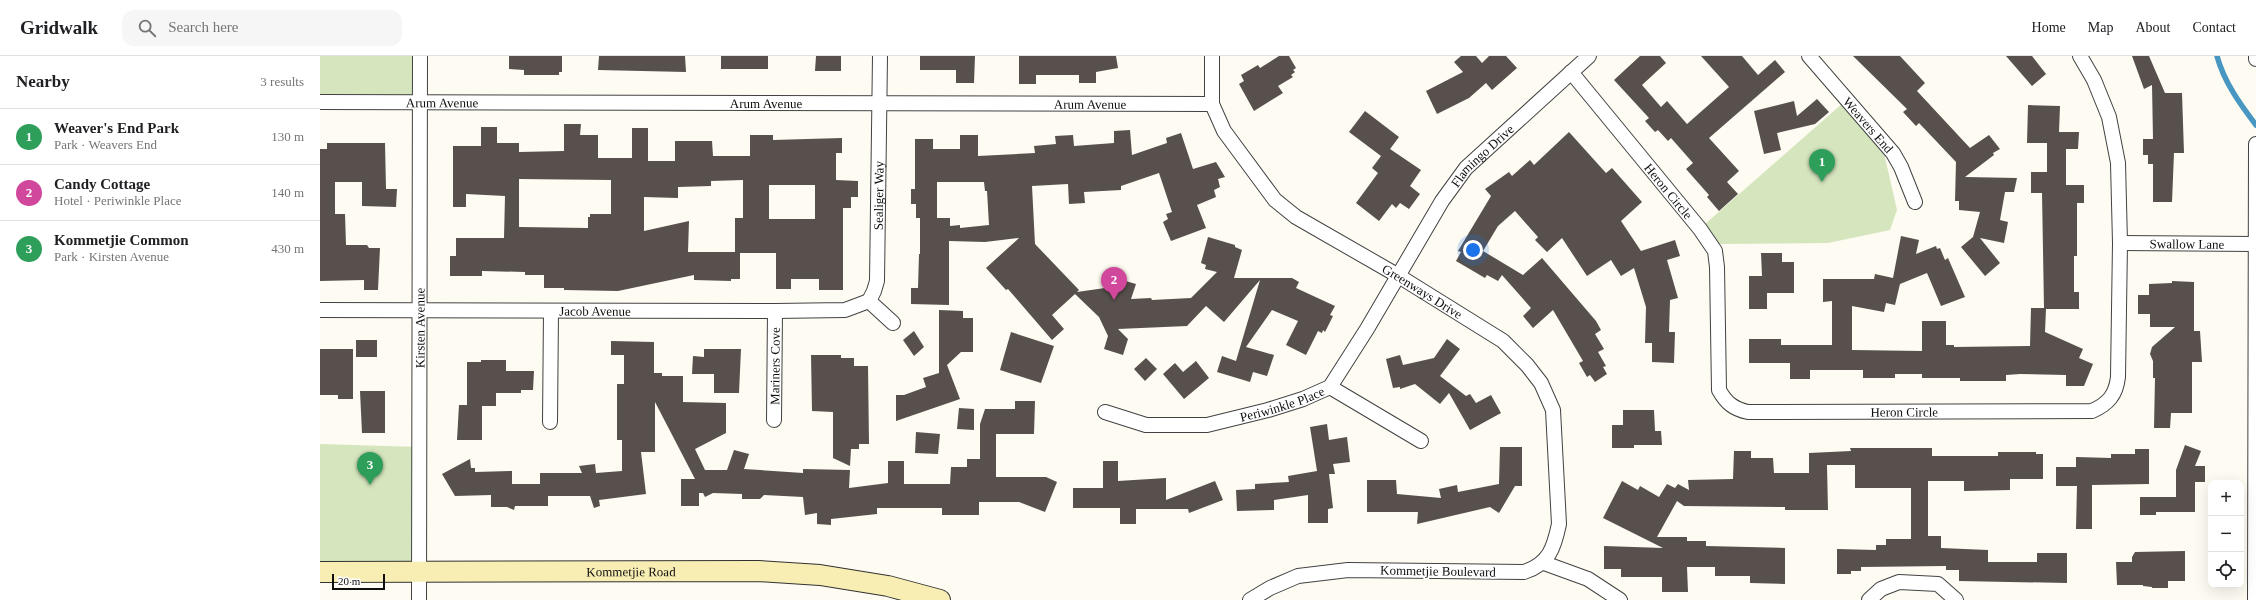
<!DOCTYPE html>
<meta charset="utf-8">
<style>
body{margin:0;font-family:"Times New Roman",serif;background:#f6f6f6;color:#202124}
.controls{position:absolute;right:12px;bottom:12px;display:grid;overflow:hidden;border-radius:8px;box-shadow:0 4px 16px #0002}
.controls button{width:36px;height:36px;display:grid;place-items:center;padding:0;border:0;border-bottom:1px solid #e0e0e0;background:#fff;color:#202124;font:20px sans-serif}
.scale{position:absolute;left:12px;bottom:10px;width:53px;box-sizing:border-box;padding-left:4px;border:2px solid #0f0f0f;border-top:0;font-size:11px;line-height:14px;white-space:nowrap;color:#0f0f0f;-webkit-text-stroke:3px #fff;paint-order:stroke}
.you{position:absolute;left:1153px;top:194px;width:14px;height:14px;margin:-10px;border:3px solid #fff;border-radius:50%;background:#1a73e8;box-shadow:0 0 0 6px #1a73e833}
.badge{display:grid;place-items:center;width:26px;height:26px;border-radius:50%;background:#111827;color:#fff;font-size:13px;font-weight:700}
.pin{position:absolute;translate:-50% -33px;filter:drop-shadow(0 1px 2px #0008)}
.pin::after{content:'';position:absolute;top:21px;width:14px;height:12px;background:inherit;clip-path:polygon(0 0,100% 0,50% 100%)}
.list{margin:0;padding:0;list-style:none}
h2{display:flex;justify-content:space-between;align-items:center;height:52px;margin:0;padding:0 16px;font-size:17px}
h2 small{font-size:13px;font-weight:400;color:#757577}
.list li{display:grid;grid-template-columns:26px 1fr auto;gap:12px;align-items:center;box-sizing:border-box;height:56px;padding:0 16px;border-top:1px solid #e0e0e0}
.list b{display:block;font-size:15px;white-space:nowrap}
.list p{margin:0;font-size:13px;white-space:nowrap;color:#757577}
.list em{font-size:13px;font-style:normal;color:#757577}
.icon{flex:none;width:22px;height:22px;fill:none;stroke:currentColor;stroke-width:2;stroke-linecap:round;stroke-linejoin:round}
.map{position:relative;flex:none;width:1936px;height:544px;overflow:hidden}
header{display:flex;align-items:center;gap:24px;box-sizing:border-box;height:56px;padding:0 20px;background:#fff;border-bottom:1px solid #e0e0e0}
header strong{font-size:19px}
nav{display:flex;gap:22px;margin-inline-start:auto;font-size:14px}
.search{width:280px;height:36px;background:#f6f6f6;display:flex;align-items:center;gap:10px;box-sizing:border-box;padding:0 14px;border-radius:12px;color:#757577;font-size:15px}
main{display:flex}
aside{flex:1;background:#fff}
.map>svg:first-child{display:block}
.green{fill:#d5e6be}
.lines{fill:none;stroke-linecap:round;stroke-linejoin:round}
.stream{stroke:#4897c2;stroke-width:5.5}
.building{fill:#57504c;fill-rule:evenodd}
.street-casing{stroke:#424242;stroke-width:16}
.secondary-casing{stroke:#313131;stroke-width:22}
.street{stroke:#fff;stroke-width:14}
.secondary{stroke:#f8eeb3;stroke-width:20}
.labels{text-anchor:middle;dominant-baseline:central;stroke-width:4;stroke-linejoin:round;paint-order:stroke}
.street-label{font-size:13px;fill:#0f0f0f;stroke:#fff}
</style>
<header>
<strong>Gridwalk</strong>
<div class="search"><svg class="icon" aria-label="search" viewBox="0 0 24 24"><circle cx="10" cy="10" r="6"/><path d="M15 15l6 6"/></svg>Search here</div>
<nav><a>Home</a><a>Map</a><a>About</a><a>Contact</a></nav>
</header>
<main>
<aside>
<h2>Nearby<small>3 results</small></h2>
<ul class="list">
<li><span class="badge" style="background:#2e9e5b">1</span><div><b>Weaver's End Park</b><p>Park · Weavers End</p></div><em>130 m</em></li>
<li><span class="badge" style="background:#d1479c">2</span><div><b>Candy Cottage</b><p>Hotel · Periwinkle Place</p></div><em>140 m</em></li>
<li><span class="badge" style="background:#2e9e5b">3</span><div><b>Kommetjie Common</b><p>Park · Kirsten Avenue</p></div><em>430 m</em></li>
</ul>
</aside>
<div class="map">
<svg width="1936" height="544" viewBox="0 0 1936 544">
<rect width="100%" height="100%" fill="#fefbf2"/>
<g class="green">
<path d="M0,0H100V47L0,46Z"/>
<path d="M1523,47L1564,97L1577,154L1570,174L1508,187L1396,188L1385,168Z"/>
<path d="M0,388L99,391V515L0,516Z"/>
</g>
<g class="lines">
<path class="stream" d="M1897,0C1904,26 1920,48 1936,69"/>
</g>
<g class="building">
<path d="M189,0H242V16H239V19H204V14L189,13Z"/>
<path d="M279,0H365L366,16L278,14Z"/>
<rect x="401" y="0" width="47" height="13"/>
<path d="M496,0H521V15H495Z"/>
<path d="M600,0H655L654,27H636V14H600Z"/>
<path d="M699,0H796L798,12L776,16V27H759V19H716V28H699Z"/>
<path d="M959,0H969L976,12L973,14L975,16L971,19L973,21L958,30L963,37L934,55L919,28L924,25L921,19L938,9L940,12Z"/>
<path d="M1141,0H1156L1162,7L1169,0H1186L1197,12L1172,34L1166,27L1149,42L1117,58L1106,35L1143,16L1134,6Z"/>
<path d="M1320,0H1340L1346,7L1322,29L1341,51L1347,45L1367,68L1409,31L1381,0H1422L1438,19L1455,4L1465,16L1389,82L1419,115L1407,126L1418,138L1399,155L1387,141L1389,139L1366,113L1373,107L1351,82L1348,85L1338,74L1335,76L1325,65L1329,62L1294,24Z"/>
<path d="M1533,0H1580L1605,27L1597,35L1650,92L1669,79L1680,93L1673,97L1674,99L1645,121L1697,122L1694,136H1685L1680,164L1688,166L1684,187L1660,182L1680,207L1665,220L1641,191L1653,181L1660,156L1639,154V145H1635L1636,106L1599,67L1596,70L1583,56L1587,53Z"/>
<path d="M1686,0H1712L1726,18L1712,30Z"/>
<path d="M1812,0H1829L1845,37H1862L1864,97H1854L1852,146H1833V108H1828V99H1823V83H1833L1832,29L1824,33Z"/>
<path d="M1497,43L1509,56L1495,68L1457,77L1461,94L1444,98L1434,55L1474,45L1477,60Z"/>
<path d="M1708,49L1740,50L1739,76H1759L1758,93H1746V129H1764V147H1757V200H1754V236H1759V253H1726L1725,276L1763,293L1759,302L1773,308L1764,330H1746V319L1700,318L1686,319V325H1640V322H1602V318H1575V322H1543V314H1490V323H1470V307H1429V283H1461V289H1512V245L1503,246V223H1554L1555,218L1573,222L1581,180L1599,184L1596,198L1616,190L1617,193L1620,192L1625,204L1628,202L1645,241L1621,250L1607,217L1580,228L1575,249L1566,247L1564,256L1532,250V294L1602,295V265H1626V289H1634V291L1710,290L1711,252H1724L1722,137H1711V116H1727V87H1707Z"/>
<path d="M1045,55L1079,81L1070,93L1101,114L1090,130L1100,138L1089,153L1080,147L1076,152L1072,148L1059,165L1036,147L1058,117L1052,112L1061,100L1029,76Z"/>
<path d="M244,68H261L260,79H278V102H312V72H328V105H355V85H392L393,100H430V79H453V84L522,82V97H516V124L538,125V141H531V152H523V234H499V223H471V233H456V197H420V223H411V225L374,224V219L298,235L244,234V232H224V219H205V216L162,215V220H130V200H136V182H184L185,140L146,138V151H133V90H161V71H177V87H199V96L244,95ZM199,123L291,124V158H270V161H268V172L199,171ZM423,124V162H415V196H368L369,165L324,175V141L358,142V131L391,130V125ZM449,129H495V163H449Z"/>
<path d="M810,74L812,99L847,87L846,82L861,77L873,113L896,106L905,121L898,123L900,131L894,134L896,141L877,149L886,172L851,185L843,166L848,163L846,158L852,156L839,117L801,130V134L764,136L765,147L749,148L748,128L712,130L715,188L759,234L757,236L785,232L788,229L797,237L802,224L816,228L811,243L831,242L832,244L871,242L897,216L885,213L886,209L881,207L888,181L915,189V191L922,194L914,222H972L979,226L976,232L1015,250L1010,259L1013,260L1005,276L1003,274L1002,277L998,275L986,299L966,289L978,265L952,254L926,291L954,299L947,320L933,316L930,326L897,316L902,300L916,305L940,224L904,266L886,250L867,270L798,273L808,283L803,299L784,293L788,280L779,261L755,238L732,259L744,273L732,284L688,233L686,234L666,212L699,182L665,186L629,185V249L591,248V232H598L599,198H600V162H596V148H591V133H595V83H613V93H640V79H658V100L715,97L714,90L736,88L735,80L753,79L754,90L794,87V75ZM617,126H664L665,135H667L669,169L640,172V169L630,170V162H617Z"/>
<path d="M1249,76L1286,117L1292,112L1322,146L1301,165L1321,195L1355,184L1360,200L1347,204L1358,242L1350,244L1349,276H1355L1354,307L1332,306V287H1325L1326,251L1314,212L1301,220L1291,204L1267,220L1242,182L1227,196L1215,184L1218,181L1195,155L1178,170L1163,195L1203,219L1222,202L1276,265L1281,274L1275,278L1284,293L1278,296L1286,310L1283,311L1287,318L1275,326L1270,319L1267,321L1259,307L1263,305L1233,254L1213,272L1203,260L1211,252L1182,219L1178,225L1167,219L1165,222L1136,205L1141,196L1138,195L1171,140L1165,133L1189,116L1192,120L1210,104L1214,109Z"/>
<path d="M7,87H65L66,133H77L76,151L42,150V126H15V158H25L26,189H47L49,192H60L58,234H44V224L0,225V93H7Z"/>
<path d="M1441,197H1462V206H1474V237H1447V253H1429V220H1442Z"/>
<path d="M1852,225L1874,226V275H1880L1882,306H1872V357H1851L1850,372H1834L1835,322H1833V305L1830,298L1832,291L1855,271H1830V258H1818V239H1829V228L1852,227Z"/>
<path d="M619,254L643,255V262H653V296H641L627,309L640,343L576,365V339H584L606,331L603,322L619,317Z"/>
<path d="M594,275L604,291L594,300L583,284Z"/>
<path d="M691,276L734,290L721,327L680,314Z"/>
<path d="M1127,283L1140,293L1120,320L1146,340L1150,338L1156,347L1171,339L1181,357L1150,374L1129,337L1120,348L1095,328L1080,333V331L1073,332L1066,303L1080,299L1083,309L1114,302Z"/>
<rect x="36" y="284" width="21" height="17"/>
<path d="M291,285L334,286V317H342V320H363V346L406,347V377L375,393L385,414H407L414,394L429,398L424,413L483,417V413L530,414L529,432L568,427V405H584V428H630L631,411H647V403H660V368L665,353H695V345H715L714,378H676V421H726L737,426L725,456L699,446H659V459H622V452H557V458L511,463V469L497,468V457L485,459L483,441L444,439L440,443H422V438L393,437L385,441L383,437H379V450H361V423H375L335,346V396H321L326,438L279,444L280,450L274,452L270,440H228V450H195L194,454L187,451H171V439L135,440L122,418L150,403L151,412H155V416L192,415V428H220V417H262L259,410L275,408L276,417L302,415V384H297V328H304V299H291Z"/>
<path d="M0,293H33V343H18V339H0Z"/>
<path d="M384,293H421L419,337H394V318H372L373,300L384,301Z"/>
<path d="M491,299H521V302H534V310H548L549,388H539V393H531L530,410L513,402V356L492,355Z"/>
<path d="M826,302L837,313L825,325L814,313Z"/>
<path d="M161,304H186V315H214L213,334H201V337H176V350H162V384H137L139,349H147V306H161Z"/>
<path d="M876,305L889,322L864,343L843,318L855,307L863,316Z"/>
<path d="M40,335H65V377H42Z"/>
<path d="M639,352L654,353V374L637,373Z"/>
<path d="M1303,354H1334L1335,375H1341L1342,389H1314V392H1292V369H1303Z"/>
<path d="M1007,368L1009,384L1027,381L1030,406L1013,408L1015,418H1009L1013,452L1008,453V467H988V439L954,444V454L917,455L916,434L935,433V428L969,426L968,420L997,415L990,371Z"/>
<path d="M596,376L620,378L618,398L595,397Z"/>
<path d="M1865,389L1881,395L1875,410H1885V426H1875V456H1836V459H1820V441H1856V414Z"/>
<path d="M1180,391H1202V430H1195L1179,457L1170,451L1097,468L1098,456H1047V424H1076L1077,438L1121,442L1119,433L1137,429L1138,436L1179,428Z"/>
<path d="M1530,392H1612V400H1678V396H1716V398H1723V423H1690V434L1644,435V425H1608V480H1621V492L1668,494V506H1717V497H1747V527L1639,525V514H1626V510L1541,511V515H1531V518H1517V493L1556,494V489H1566V483H1591V432H1535V409H1507L1508,454H1465V451L1364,450L1357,445L1337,481H1367V485H1386V490L1465,492V528L1430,527V520H1395V511H1367L1368,536H1342V521H1301V513H1284V490L1343,492L1283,462L1302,425L1318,434L1320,430L1339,441L1347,428L1355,432L1358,428L1369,434L1368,424L1413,423L1414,395H1431V402H1453L1454,417H1489V397L1531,395Z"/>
<path d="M1815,393H1829V428L1772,429V473H1756L1757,430H1736V411H1756V401L1791,402V398H1815Z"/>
<path d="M783,405H798V425L846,422V444L895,425L903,444L869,457L868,453H816V468H800V452H753V432H783Z"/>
<path d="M1865,495V525H1848V532H1832V531L1823,530V529H1797L1796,506H1812V501L1815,496Z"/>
</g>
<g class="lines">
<g class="street-casing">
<g id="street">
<path id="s1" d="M892,0V48L904,75L955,144L976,161L1077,219L1183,285L1207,309L1221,327L1233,354L1239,468C1234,492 1229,508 1204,516L1028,514L978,520L950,532L930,544"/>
<path id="s2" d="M1489,0L1573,97L1581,111L1595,146"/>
<path d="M1936,0V3"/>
<path id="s3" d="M1251,16L1380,173L1395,195L1397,211L1399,334C1406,347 1414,353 1428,356L1772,355C1788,348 1796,339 1798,321L1800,187L1798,107L1789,61L1774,24L1760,0"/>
<path id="s4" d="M0,46L892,48"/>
<path id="s5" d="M1800,187L1935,188"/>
<path id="s6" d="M549,245L554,235L557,225L560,0"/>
<path d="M549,245L573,267"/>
<path id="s7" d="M0,254L455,255L525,254L549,245"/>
<path d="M1010,331L1101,385"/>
<path id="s8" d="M785,356L826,369H887L948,354L983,343L1010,331L1047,273L1122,145L1146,112L1269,0"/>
<path id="s9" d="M454,364L455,255"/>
<path d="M230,366L231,255"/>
<path d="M1224,507L1268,523L1300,544"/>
<path id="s10" d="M99,544L100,0"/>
<path d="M1549,544L1561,533L1579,526L1618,528L1636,544"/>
<path d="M1935,544L1936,88"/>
</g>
</g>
<g class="secondary-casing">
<g id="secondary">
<path id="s11" d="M0,516L438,515L500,519L568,530L620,544"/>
</g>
</g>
<use href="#street" class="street"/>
<use href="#secondary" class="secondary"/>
</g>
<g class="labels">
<g class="street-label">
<text stroke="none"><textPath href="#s4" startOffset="122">Arum Avenue</textPath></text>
<text stroke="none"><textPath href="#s4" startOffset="446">Arum Avenue</textPath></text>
<text stroke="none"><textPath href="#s4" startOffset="770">Arum Avenue</textPath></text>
<text stroke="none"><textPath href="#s2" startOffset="91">Weavers End</textPath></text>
<text stroke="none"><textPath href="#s8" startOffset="511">Flamingo Drive</textPath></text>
<text stroke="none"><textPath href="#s3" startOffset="154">Heron Circle</textPath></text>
<text stroke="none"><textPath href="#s6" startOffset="107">Sealiger Way</textPath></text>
<text stroke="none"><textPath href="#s5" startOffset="67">Swallow Lane</textPath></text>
<text stroke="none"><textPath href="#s1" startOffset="337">Greenways Drive</textPath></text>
<text stroke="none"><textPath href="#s7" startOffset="275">Jacob Avenue</textPath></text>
<text stroke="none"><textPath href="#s10" startOffset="272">Kirsten Avenue</textPath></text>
<text stroke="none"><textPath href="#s9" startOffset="54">Mariners Cove</textPath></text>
<text stroke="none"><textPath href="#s8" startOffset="182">Periwinkle Place</textPath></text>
<text stroke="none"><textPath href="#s3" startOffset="563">Heron Circle</textPath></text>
<text stroke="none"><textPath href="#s11" startOffset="311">Kommetjie Road</textPath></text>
<text transform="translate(1118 515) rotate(1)">Kommetjie Boulevard</text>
</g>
</g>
</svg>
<div class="controls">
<button>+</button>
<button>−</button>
<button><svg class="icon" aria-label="locate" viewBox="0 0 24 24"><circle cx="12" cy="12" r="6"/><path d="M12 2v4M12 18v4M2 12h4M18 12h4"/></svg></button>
</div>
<div class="scale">20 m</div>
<div class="you"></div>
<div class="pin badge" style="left:1502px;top:126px;background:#2e9e5b">1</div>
<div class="pin badge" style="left:794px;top:244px;background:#d1479c">2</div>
<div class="pin badge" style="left:50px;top:429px;background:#2e9e5b">3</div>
</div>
</main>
